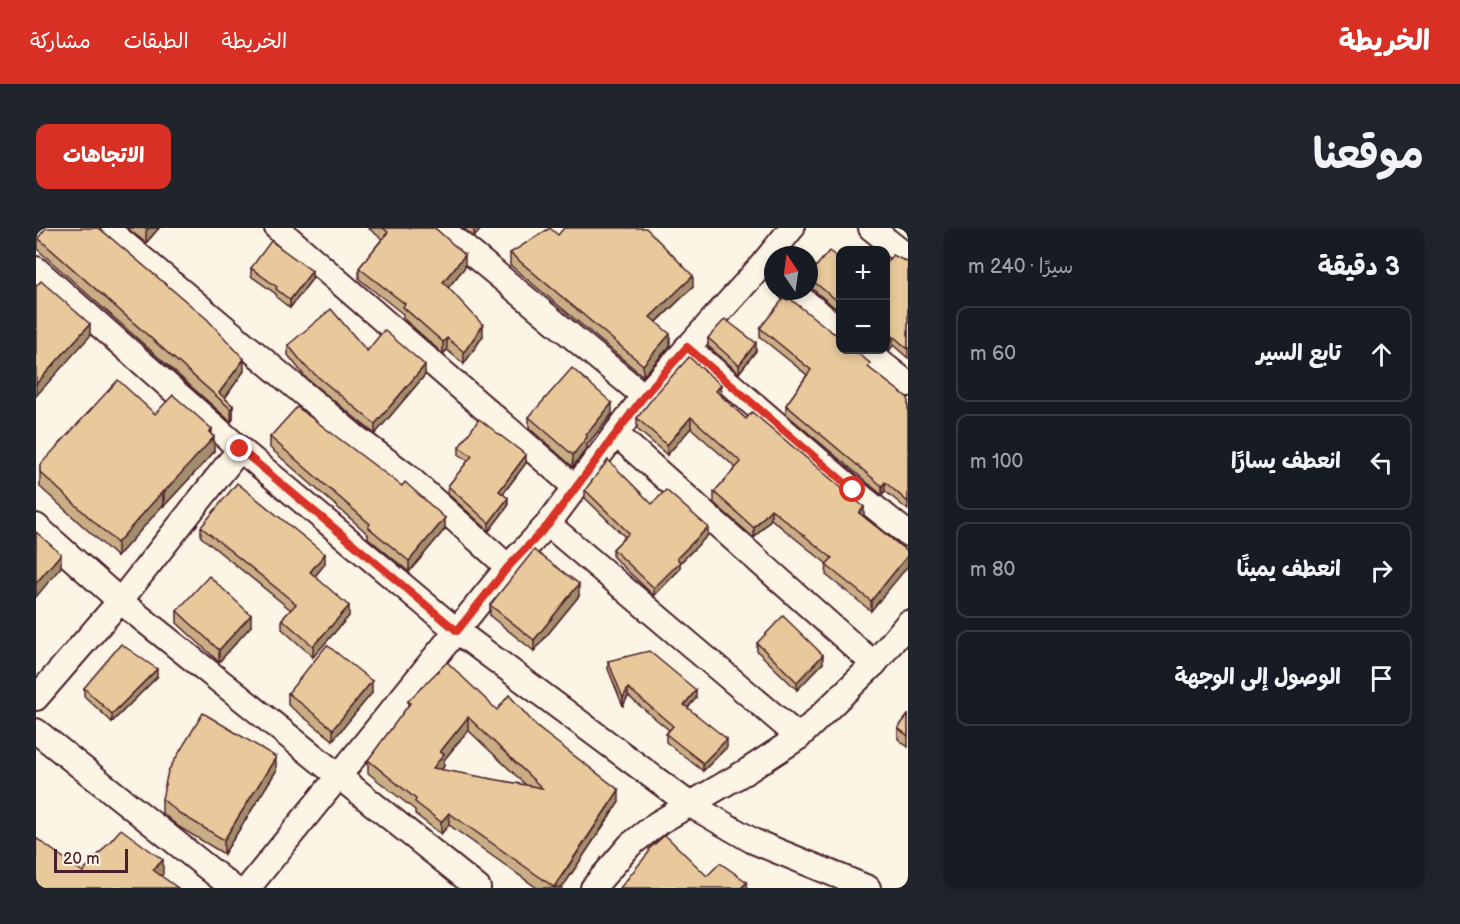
<!DOCTYPE html>
<html lang="ar">
<meta charset="utf-8">
<style>
body{margin:0;font-family:"Balsamiq Sans","Playpen Sans Arabic",sans-serif;background:#20242c;color:#f1f3f6;direction:rtl}
.controls{position:absolute;right:18px;top:18px;display:grid;overflow:hidden;border-radius:12px;box-shadow:0 3px 9px #0003}
.controls button{width:54px;height:54px;display:grid;place-items:center;padding:0;border:0;border-bottom:2px solid #363941;background:#171b24;color:#f1f3f6;font:30px sans-serif}
.compass{position:absolute;left:728px;top:18px;width:54px;height:54px;border-radius:50%;background:#171b24;box-shadow:0 3px 9px #0003;rotate:347deg}
.scale{position:absolute;left:18px;bottom:15px;width:74px;box-sizing:border-box;padding-left:6px;border:3px solid #4a1f2b;border-top:0;font-size:16px;line-height:21px;white-space:nowrap;color:#4a1f2b;-webkit-text-stroke:4px #fcf5e5;paint-order:stroke}
.stop{position:absolute;width:18px;height:18px;margin:-14px;border:4px solid #d93025;border-radius:50%;background:#fff}
.stop.end{background:#d93025;border-color:#fff;box-shadow:0 2px 6px #0008}
.list{margin:0;padding:0;list-style:none}
h2{display:flex;justify-content:space-between;align-items:center;height:78px;margin:0;padding:0 24px;font-size:26px}
h2 small{font-size:20px;font-weight:400;color:#9ea1a6}
.list li{display:grid;grid-template-columns:39px 1fr auto;gap:18px;align-items:center;box-sizing:border-box;height:96px;margin:0 12px 12px;padding:0 12px;border:2px solid #363941;border-radius:12px}
.list b{display:block;font-size:22px;white-space:nowrap}
.list em{font-size:20px;font-style:normal;color:#9ea1a6}
.icon{flex:none;width:33px;height:33px;fill:none;stroke:currentColor;stroke-width:2;stroke-linecap:round;stroke-linejoin:round}
.map{position:relative;flex:none;width:872px;height:660px;overflow:hidden;direction:ltr;border-radius:12px}
header{display:flex;align-items:center;gap:36px;box-sizing:border-box;height:84px;padding:0 30px;background:#d93025;color:#fff}
header strong{font-size:28px}
nav{display:flex;gap:33px;margin-inline-start:auto;font-size:21px}
.intro{display:flex;align-items:center;justify-content:space-between;box-sizing:border-box;height:144px;padding:0 36px}
h1{margin:0;font-size:42px}
.button{padding:15px 27px;border-radius:12px;background:#d93025;color:#fff;font-size:21px;font-weight:700}
main{display:flex;gap:36px;padding:0 36px}
aside{flex:1;background:#171b24;border-radius:12px;box-shadow:0 3px 9px #0003}
.map>svg:first-child{display:block}
.lines{fill:none;stroke-linecap:round;stroke-linejoin:round}
.street-casing{stroke:#4a1f2b;stroke-width:28}
.street{stroke:#fcf5e5;stroke-width:24}
.wall{fill:#c8ad85;stroke:#4a1f2b;stroke-width:1.5;fill-rule:evenodd}
.shaded-wall{fill:#a28d6c;stroke:#4a1f2b;stroke-width:1.5}
.building{fill:#e8c99b;stroke:#4a1f2b;stroke-width:1.5;fill-rule:evenodd}
.route{stroke:#d93025;stroke-width:8}
</style>
<header>
<strong>الخريطة</strong>
<nav><a>الخريطة</a><a>الطبقات</a><a>مشاركة</a></nav>
</header>
<div class="intro"><h1>موقعنا</h1><a class="button">الاتجاهات</a></div>
<main>
<aside>
<h2>3 دقيقة<small>سيرًا · 240 m</small></h2>
<ul class="list">
<li><svg class="icon" aria-label="ahead" viewBox="0 0 24 24"><path d="M12 20V5M6 11l6-6 6 6"/></svg><div><b>تابع السير</b></div><em>60 m</em></li>
<li><svg class="icon" aria-label="left" viewBox="0 0 24 24"><path d="M17 20v-9H6M10 6l-5 5 5 5"/></svg><div><b>انعطف يسارًا</b></div><em>100 m</em></li>
<li><svg class="icon" aria-label="right" viewBox="0 0 24 24"><path d="M7 20v-9h11M14 6l5 5-5 5"/></svg><div><b>انعطف يمينًا</b></div><em>80 m</em></li>
<li><svg class="icon" aria-label="arrive" viewBox="0 0 24 24"><path d="M6 21V4h12l-3 4 3 4H6"/></svg><div><b>الوصول إلى الوجهة</b></div></li>
</ul>
</aside>
<div class="map">
<svg width="872" height="660" viewBox="0 0 872 660">
<rect width="100%" height="100%" fill="#fcf5e5"/>
<filter id="ink" filterUnits="userSpaceOnUse"><feTurbulence type="fractalNoise" baseFrequency=".0167" numOctaves="2"/><feDisplacementMap in="SourceGraphic" scale="12" xChannelSelector="R" yChannelSelector="G"/><feConvolveMatrix kernelMatrix="1 2 1 2 8 2 1 2 1" color-interpolation-filters="sRGB"/></filter>
<g filter="url(#ink)">
<g class="lines">
<g class="street-casing">
<g id="street">
<path d="M70,0L318,208L370,247L472,339"/>
<path d="M241,0L539,259"/>
<path d="M405,0L608,168"/>
<path d="M835,0L872,29"/>
<path d="M0,41L204,221L421,403L653,576L717,613L832,660"/>
<path d="M756,63L804,102"/>
<path d="M651,119L817,262L872,306"/>
<path d="M829,122L872,156"/>
<path d="M580,206L838,436L872,395"/>
<path d="M512,296L763,509"/>
<path d="M0,298L84,373L442,660"/>
<path d="M0,470L84,373L204,221"/>
<path d="M0,503L197,660"/>
<path d="M212,660L472,339L512,296L608,168L725,38L756,0"/>
<path d="M557,660L594,617L622,595L711,543L763,509L838,436"/>
</g>
</g>
<use href="#street" class="street"/>
</g>
<g class="wall">
<path d="M91,0H123L110,15Z"/>
<path d="M332,0H399L429,39L412,60L447,108L428,136L411,122L407,126L367,90V86L323,51V40L346,11Z"/>
<path d="M427,0H446L438,9Z"/>
<path d="M522,7L657,59L621,94L634,118L607,148L474,37V25Z"/>
<path d="M2,10L208,143L189,170L197,178V191L195,194L2,22Z"/>
<path d="M804,31V84L773,58V47Z"/>
<path d="M871,34H872V130L857,117L853,123L849,120V35Z"/>
<path d="M215,40L276,51L254,80L240,69V66L215,48Z"/>
<path d="M724,100L796,104L801,107L834,141L872,170V282L849,263L846,267L750,186V177L771,147L724,109Z"/>
<path d="M672,110L720,123L703,145L672,118Z"/>
<path d="M252,117L331,123L389,147L339,206L270,150L252,127Z"/>
<path d="M685,168L710,191L872,324L835,383L790,347L791,336L735,291L718,310L678,275V264L700,240L655,200L631,227L601,201V190Z"/>
<path d="M119,186L176,207L178,224L128,278L127,277L81,329L4,259V237Z"/>
<path d="M576,186L551,217V220L537,239L493,200V189Z"/>
<path d="M234,209L366,258L409,301L373,344L332,310V306L234,220Z"/>
<path d="M423,219L490,235L467,266L472,278L453,303L412,266V258L432,233L423,227Z"/>
<path d="M549,262L616,276L672,307L644,335V341L618,368L577,329V321L589,309L549,270Z"/>
<path d="M165,299L289,336L279,348L313,388L277,429L246,401V391L255,382L165,309Z"/>
<path d="M543,368L498,423L454,388V377Z"/>
<path d="M141,383L215,398L183,434L141,395Z"/>
<path d="M721,415L787,435L761,462L721,423Z"/>
<path d="M572,433L660,470L652,480L691,519L667,543L630,514V506L633,502L592,468L587,478L572,441Z"/>
<path d="M121,449L76,494L48,468V460Z"/>
<path d="M252,465H336L297,512L252,477Z"/>
<path d="M372,473L461,482L502,500L583,574L526,660H501L413,597L405,606L379,586V582L332,545V532L372,479ZM432,502L490,557L405,542L408,538V532Z"/>
<path d="M872,487V519L862,511V500Z"/>
<path d="M240,543L188,626L143,599L126,585V571Z"/>
</g>
<g class="shaded-wall">
<path d="M113,0H123L110,15V3Z"/>
<path d="M438,0H446L438,9Z"/>
<path d="M429,27V39L407,66V54Z"/>
<path d="M276,43V51L254,80V72Z"/>
<path d="M657,48V59L614,100V89Z"/>
<path d="M54,96V108L0,168V156Z"/>
<path d="M447,97V108L428,136V124Z"/>
<path d="M634,106V118L607,148V137Z"/>
<path d="M857,108V117L853,123V114Z"/>
<path d="M411,110V122L407,126V114Z"/>
<path d="M720,115V123L703,145V137Z"/>
<path d="M208,131V143L186,174L183,165Z"/>
<path d="M389,137V147L339,206V196Z"/>
<path d="M685,157V167L680,174V163Z"/>
<path d="M576,175V186L551,217V220L537,239V227L550,207Z"/>
<path d="M197,178V191L195,194V181Z"/>
<path d="M655,189V200L631,227V217Z"/>
<path d="M176,201V212L178,209V224L128,278V264Z"/>
<path d="M490,227V235L463,271V263Z"/>
<path d="M849,254V263L846,267V258Z"/>
<path d="M127,263V277L81,329V315Z"/>
<path d="M472,270V278L453,303V295Z"/>
<path d="M828,279V289L823,285Z"/>
<path d="M735,281V291L718,310V300Z"/>
<path d="M409,290V301L373,344V333Z"/>
<path d="M672,299V307L644,335V341L618,368V360L641,330Z"/>
<path d="M25,326V339L0,369V355Z"/>
<path d="M289,326V336L274,354V344Z"/>
<path d="M872,327V338L835,383V373Z"/>
<path d="M543,356V368L498,423V412Z"/>
<path d="M313,378V388L277,429V418Z"/>
<path d="M215,387V398L183,434V422Z"/>
<path d="M787,427V435L761,462V454Z"/>
<path d="M121,441V449L76,494V486Z"/>
<path d="M336,453V465L297,512V501Z"/>
<path d="M592,460V468L587,478V470Z"/>
<path d="M660,462V470L648,484V477Z"/>
<path d="M432,489V502L408,532V538L397,553V540L404,524Z"/>
<path d="M691,511V519L667,543V535Z"/>
<path d="M240,529V543L188,626V612Z"/>
<path d="M583,562V574L526,660H518Z"/>
<path d="M413,585V597L405,606V594Z"/>
<path d="M127,632V646L117,656V642Z"/>
<path d="M711,654V660H705Z"/>
</g>
<g class="building">
<path d="M10,0H63L171,91L208,131L183,165L197,178L195,181L2,10Z"/>
<path d="M347,0H399L429,27L407,54L447,97L428,124L411,110L407,114L367,79L369,76L323,40L352,4Z"/>
<path d="M514,0L522,7L528,0H610L657,48L614,89L634,106L607,137L474,25Z"/>
<path d="M235,13L276,43L254,72L240,61L241,59L215,40Z"/>
<path d="M793,23L804,31V75L773,50V47Z"/>
<path d="M857,27L871,34H872V121L857,108L853,114L849,111V35Z"/>
<path d="M5,53L54,96L0,156V58Z"/>
<path d="M748,70L752,72L753,70L796,104L801,107H804V122H818L820,124L834,135L832,139L872,170V274L849,254L846,258L750,177L775,142L724,100Z"/>
<path d="M295,81L331,123L348,102L389,137L339,196L270,139L252,117Z"/>
<path d="M689,91L720,115L703,137L672,110Z"/>
<path d="M653,129L685,157L680,163L710,191L716,184L828,279L823,285L872,324V327L835,373L790,337L796,330L735,281L718,300L678,264L705,234L655,189L631,217L601,190L619,167Z"/>
<path d="M536,140L576,175L550,207L551,209L537,227L493,189Z"/>
<path d="M82,152L119,186L137,167L176,201L173,204L178,209L128,264L127,263L81,315L4,244V237Z"/>
<path d="M261,179L366,258L369,254L409,290L373,333L332,299L334,296L234,209Z"/>
<path d="M443,191L490,227L463,263L472,270L453,295L412,258L436,228L423,219Z"/>
<path d="M572,232L616,276L630,262L672,299L641,330L644,334L618,360L577,321L593,305L549,262Z"/>
<path d="M201,255L289,326L274,344L313,378L277,418L246,391L260,376L165,299Z"/>
<path d="M0,304L25,326L0,355Z"/>
<path d="M498,322L543,356L498,412L454,377Z"/>
<path d="M173,348L215,387L183,422L141,383Z"/>
<path d="M747,388L787,427L761,454L721,415Z"/>
<path d="M85,416L121,441L76,486L48,460Z"/>
<path d="M291,417L336,453L297,501L252,465Z"/>
<path d="M613,423L660,462L648,477L691,511L667,535L630,506L637,498L592,460L587,470L572,433Z"/>
<path d="M411,434L461,482L473,467L502,500L583,562L518,659L413,585L405,594L379,574L380,571L332,532L374,475L372,473ZM432,489L506,560L397,540L408,526L404,524Z"/>
<path d="M167,485L240,529L188,612L143,585L126,571L132,543Z"/>
<path d="M872,487V508L862,500Z"/>
<path d="M85,601L127,632L117,642L142,660H0V610L47,644Z"/>
<path d="M629,607L671,648L684,635L711,654L705,660H584L613,624V621Z"/>
</g>
</g>
<g class="lines" filter="url(#ink)">
<path class="route" d="M204,221L421,403L472,339L512,297L608,168L651,119L817,262"/>
</g>
</svg>
<div class="controls">
<button>+</button>
<button>−</button>
</div>
<svg class="compass" viewBox="-18 -18 36 36"><path d="M0-13l5 13h-10z" fill="#e53935"/><path d="M0 13l5-13h-10z" fill="#9ea1a6"/></svg>
<div class="scale">20 m</div>
<div class="stop" style="left:817px;top:262px"></div>
<div class="stop end" style="left:204px;top:221px"></div>
</div>
</main>
